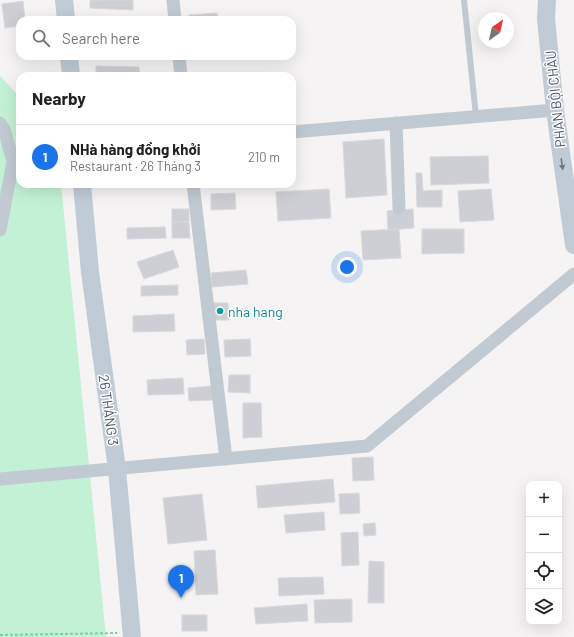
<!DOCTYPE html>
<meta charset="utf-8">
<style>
body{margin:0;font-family:Barlow,sans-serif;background:#f2f2f2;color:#202124}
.controls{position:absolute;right:12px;bottom:12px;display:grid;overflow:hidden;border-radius:8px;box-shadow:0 4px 16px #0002}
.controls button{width:36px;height:36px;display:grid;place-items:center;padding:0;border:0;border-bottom:1px solid #e0e0e0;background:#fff;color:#202124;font:20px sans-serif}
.compass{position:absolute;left:478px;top:12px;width:36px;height:36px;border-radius:50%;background:#fff;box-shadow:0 4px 16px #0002;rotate:34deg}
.you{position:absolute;left:347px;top:267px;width:14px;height:14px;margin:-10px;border:3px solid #fff;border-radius:50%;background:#1a73e8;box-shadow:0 0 0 6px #1a73e833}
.badge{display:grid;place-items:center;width:26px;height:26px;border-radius:50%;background:#1a73e8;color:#fff;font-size:13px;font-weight:700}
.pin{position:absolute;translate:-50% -33px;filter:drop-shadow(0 1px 2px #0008)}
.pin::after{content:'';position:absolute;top:21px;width:14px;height:12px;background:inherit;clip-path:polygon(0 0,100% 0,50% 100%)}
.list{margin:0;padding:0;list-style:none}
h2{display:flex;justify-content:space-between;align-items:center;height:52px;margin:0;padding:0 16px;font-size:17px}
h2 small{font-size:13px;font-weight:400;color:#757577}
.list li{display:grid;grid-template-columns:26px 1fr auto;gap:12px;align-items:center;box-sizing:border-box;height:64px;padding:0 16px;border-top:1px solid #e0e0e0}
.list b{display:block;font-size:15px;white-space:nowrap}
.list p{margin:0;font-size:13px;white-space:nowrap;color:#757577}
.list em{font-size:13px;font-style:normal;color:#757577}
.icon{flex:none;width:22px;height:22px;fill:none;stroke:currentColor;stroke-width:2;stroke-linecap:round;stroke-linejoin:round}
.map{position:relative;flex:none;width:574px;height:637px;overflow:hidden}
.search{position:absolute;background:#fff;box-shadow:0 4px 16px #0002;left:16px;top:16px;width:280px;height:44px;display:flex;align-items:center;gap:10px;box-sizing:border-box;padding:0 14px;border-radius:12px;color:#757577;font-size:15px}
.panel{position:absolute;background:#fff;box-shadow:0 4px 16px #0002;left:16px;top:72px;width:280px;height:116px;border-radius:12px}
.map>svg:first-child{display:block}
.green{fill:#c3f1d5}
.building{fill:#cdcfd5;stroke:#d7d9de}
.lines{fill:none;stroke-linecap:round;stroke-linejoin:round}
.path{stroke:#7ad0a6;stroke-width:2;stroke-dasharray:3 2;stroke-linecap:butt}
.lane{stroke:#c1cad2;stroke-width:6}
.street{stroke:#c1cad2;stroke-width:13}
.secondary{stroke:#c1cbd6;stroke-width:18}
.oneway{fill:#6e7984}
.culture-dot{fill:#0f9aa8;stroke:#fff;stroke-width:1.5}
.labels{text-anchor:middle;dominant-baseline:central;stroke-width:3;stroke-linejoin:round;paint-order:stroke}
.street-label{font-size:14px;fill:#4a5661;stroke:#fff}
.culture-label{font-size:14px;fill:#0d838f;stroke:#fff;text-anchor:start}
</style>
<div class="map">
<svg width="574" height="637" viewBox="0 0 574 637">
<rect width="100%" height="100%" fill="#f5f3f3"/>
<path class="green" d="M0,76L16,93H20V184H61L106,637H0Z"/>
<g class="building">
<path d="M90,0H133V10L90,8Z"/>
<path d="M23,1L25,20H20V26L5,28L2,4Z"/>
<path d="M217,13L218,20H189V15Z"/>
<path d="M117,17L118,20H90Z"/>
<path d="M96,66L139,67L140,76H96Z"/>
<path d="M226,73V76H195V74Z"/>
<path d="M384,139L387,195L346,198L343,142Z"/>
<path d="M488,156L489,183L431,185L430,157Z"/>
<path d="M416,173H422L423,191L442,190V207H417Z"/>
<path d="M329,189L331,218L278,221L276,192Z"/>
<path d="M491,189L494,220L460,222L458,191Z"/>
<path d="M235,193L236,209L211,210V194Z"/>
<rect x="172" y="209" width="17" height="13"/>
<path d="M413,209L414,228L388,230L387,211Z"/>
<path d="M172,222H189L190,238H172Z"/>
<path d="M165,227L166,238L127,239V228Z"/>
<path d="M399,229L401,258L363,260L361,231Z"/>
<path d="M422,229H464V253L422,254Z"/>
<path d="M173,250L179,267L144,279L137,262Z"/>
<path d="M246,270L248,284L212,287L211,273Z"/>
<path d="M178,285V295L141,296V286Z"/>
<path d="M211,303H228L229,320H212Z"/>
<path d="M174,314L175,331L133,332V316Z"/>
<path d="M204,339L205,354L187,355L186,340Z"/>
<path d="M250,339L251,356L225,357L224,340Z"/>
<path d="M229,375H250V393L228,392Z"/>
<path d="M183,378L184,394L148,395L147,380Z"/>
<path d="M212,386L213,400L189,401L188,388Z"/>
<path d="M243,403H261L262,437L243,438Z"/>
<path d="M373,457L374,480L353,481L352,458Z"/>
<path d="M333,479L335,502L258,508L256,486Z"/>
<path d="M359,493L360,513L340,514L339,494Z"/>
<path d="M202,494L207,540L168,544L163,498Z"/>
<path d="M324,512L325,530L286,533L284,515Z"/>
<path d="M375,523L376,535L364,536L363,524Z"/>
<path d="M358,532L359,565L342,566L341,533Z"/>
<path d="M215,550L218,594L196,595L194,551Z"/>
<path d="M369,561L384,562V603H368Z"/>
<path d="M323,577L324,594L279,596L278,578Z"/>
<path d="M352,599V622L315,623L314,600Z"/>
<path d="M307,604L308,621L256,624L254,608Z"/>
<rect x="182" y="615" width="25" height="16"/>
</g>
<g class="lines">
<path class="path" d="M0,635L117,633"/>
<path class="lane" d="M464,0L476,116"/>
<g class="street">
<path d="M173,0L175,20"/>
<path d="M179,56L181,76"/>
<path d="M0,123L4,129L13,162L0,230"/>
<path d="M396,123L399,208"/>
<path d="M292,132L555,110"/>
<path d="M193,184L226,459"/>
<path d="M0,479L367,446L574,274"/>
</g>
<g class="secondary">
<path d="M64,0L66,20"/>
<path d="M547,0L546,19L555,110L574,245"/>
<path d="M69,56L71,76"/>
<path d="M82,184L90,272L117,469L132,637"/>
</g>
</g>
<defs><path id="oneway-solid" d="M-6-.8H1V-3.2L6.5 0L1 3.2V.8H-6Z"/></defs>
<use class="oneway" href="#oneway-solid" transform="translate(562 164) rotate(82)"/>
<circle class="culture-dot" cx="220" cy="311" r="4"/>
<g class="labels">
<g class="street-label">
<text transform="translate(555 99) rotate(-96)">PHAN BỘI CHÂU</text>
<text transform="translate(109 410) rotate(82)">26 THÁNG 3</text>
</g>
<g class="culture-label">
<text x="228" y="311">nha hang</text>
</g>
</g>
</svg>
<div class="controls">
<button>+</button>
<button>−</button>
<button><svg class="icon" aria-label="locate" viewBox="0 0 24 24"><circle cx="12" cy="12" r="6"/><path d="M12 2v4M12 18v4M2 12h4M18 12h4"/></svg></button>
<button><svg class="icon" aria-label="layers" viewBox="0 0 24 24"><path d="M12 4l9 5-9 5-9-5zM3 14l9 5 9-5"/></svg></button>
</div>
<svg class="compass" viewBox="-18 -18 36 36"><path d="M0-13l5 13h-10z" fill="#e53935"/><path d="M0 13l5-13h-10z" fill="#757577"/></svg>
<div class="you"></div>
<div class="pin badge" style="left:181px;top:598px">1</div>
<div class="search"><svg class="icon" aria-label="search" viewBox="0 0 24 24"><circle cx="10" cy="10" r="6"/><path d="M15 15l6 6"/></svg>Search here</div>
<section class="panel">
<h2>Nearby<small></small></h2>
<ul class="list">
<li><span class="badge">1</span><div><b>NHà hàng đồng khởi</b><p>Restaurant · 26 Tháng 3</p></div><em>210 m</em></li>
</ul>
</section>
</div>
